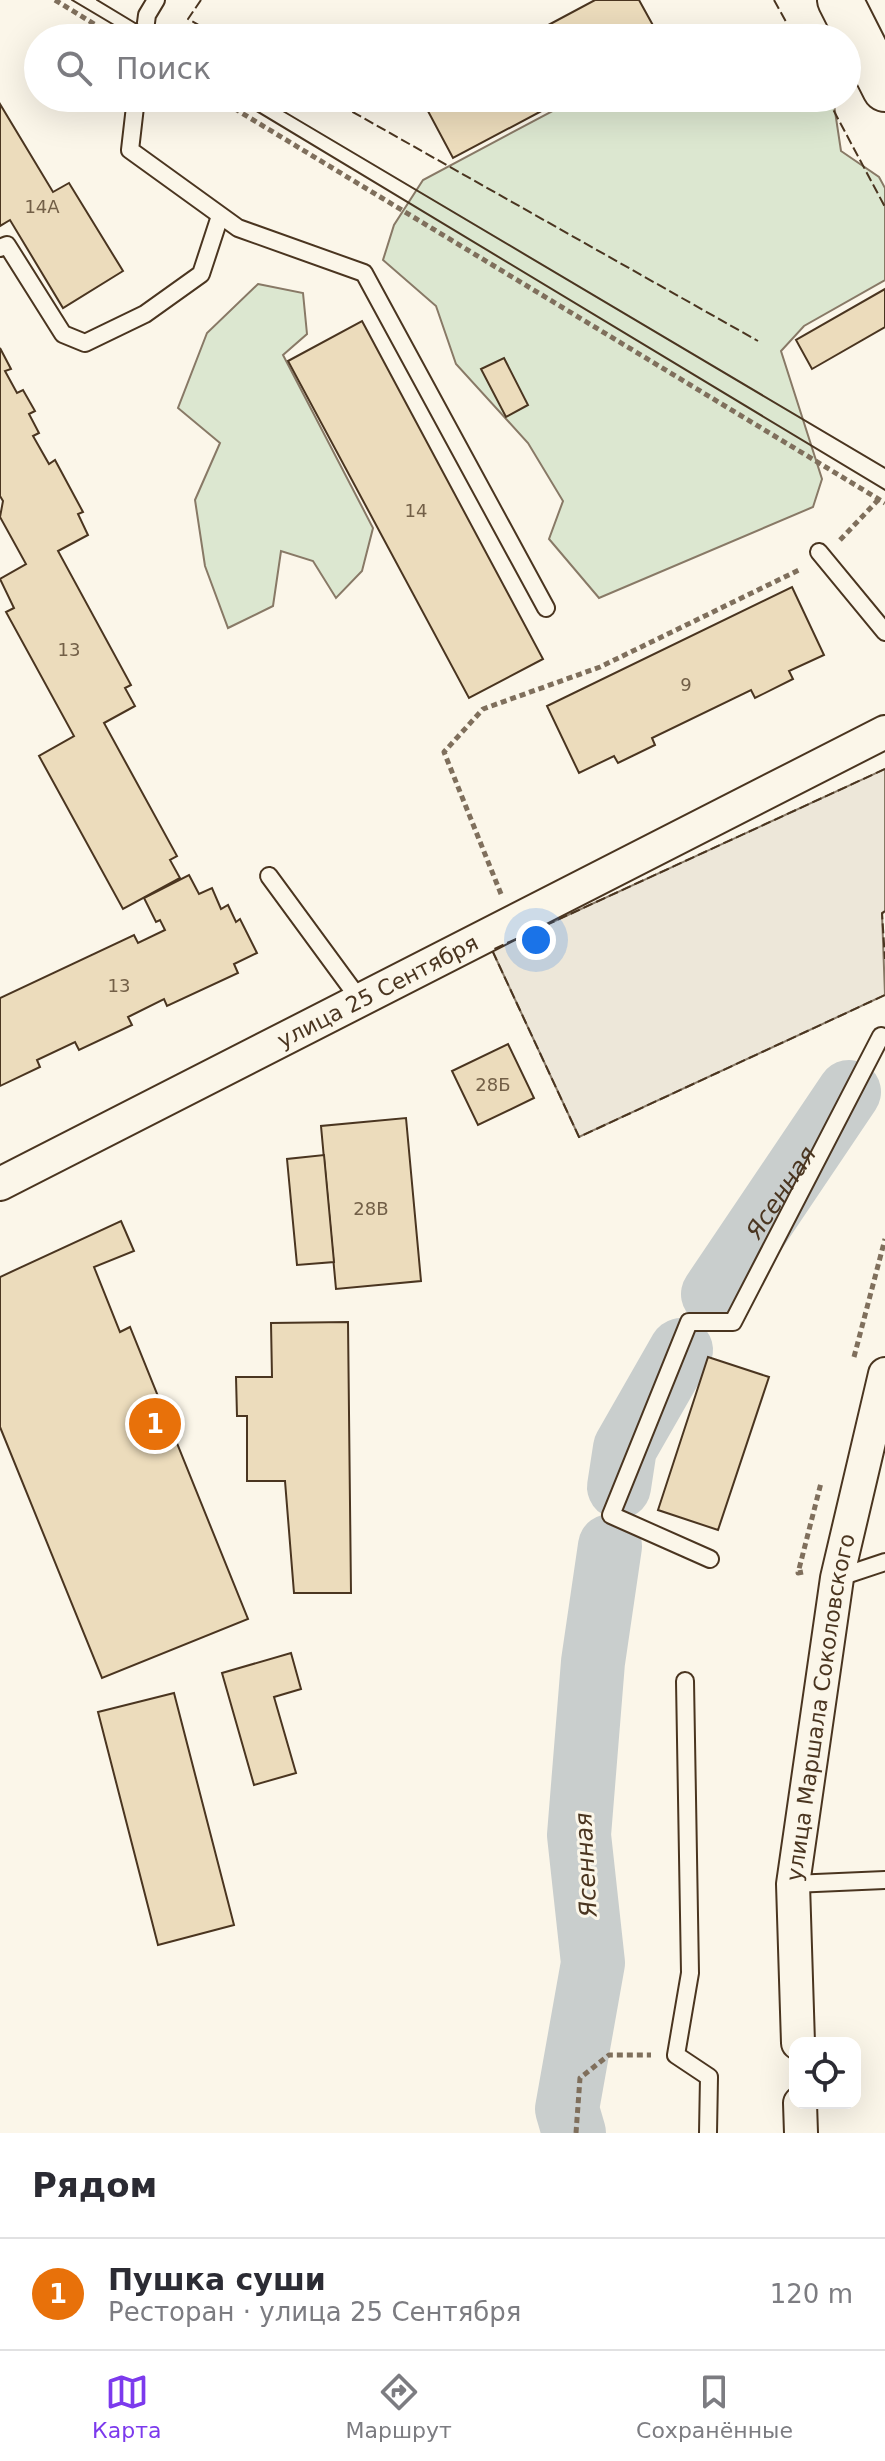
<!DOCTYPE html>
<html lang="ru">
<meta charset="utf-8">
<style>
body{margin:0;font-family:"DejaVu Sans",sans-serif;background:#f7f7f7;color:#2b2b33}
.controls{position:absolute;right:24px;bottom:24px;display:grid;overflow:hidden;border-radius:16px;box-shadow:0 8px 32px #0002}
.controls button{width:72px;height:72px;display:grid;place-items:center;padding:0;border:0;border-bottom:2px solid #e1e1e2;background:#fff;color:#2b2b33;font:40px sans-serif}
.you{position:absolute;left:536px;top:940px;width:28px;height:28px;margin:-20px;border:6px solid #fff;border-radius:50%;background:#1a73e8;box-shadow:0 0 0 12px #1a73e833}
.badge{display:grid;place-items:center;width:52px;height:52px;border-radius:50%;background:#7c3aed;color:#fff;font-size:26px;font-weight:700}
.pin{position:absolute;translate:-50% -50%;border:4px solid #fff;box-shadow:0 2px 8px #0006}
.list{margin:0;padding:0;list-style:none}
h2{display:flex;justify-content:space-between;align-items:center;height:104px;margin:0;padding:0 32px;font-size:34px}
h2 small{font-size:26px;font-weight:400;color:#7c7c81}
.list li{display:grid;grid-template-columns:52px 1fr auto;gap:24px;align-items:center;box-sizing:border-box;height:112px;padding:0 32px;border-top:2px solid #e1e1e2}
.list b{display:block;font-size:30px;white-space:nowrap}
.list p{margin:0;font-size:26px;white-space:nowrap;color:#7c7c81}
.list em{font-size:26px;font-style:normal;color:#7c7c81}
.icon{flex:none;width:44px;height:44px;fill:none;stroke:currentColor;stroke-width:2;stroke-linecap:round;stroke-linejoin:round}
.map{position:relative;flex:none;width:885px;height:2133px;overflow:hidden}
.search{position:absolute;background:#fff;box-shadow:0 8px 32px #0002;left:24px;right:24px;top:24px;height:88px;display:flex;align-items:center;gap:20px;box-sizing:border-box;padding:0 28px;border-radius:44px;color:#7c7c81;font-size:30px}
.sheet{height:216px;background:#fff}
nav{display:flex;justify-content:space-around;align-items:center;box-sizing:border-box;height:112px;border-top:2px solid #e1e1e2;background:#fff;font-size:22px;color:#7c7c81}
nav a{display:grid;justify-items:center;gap:4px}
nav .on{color:#7c3aed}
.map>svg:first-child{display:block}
.green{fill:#dce7d0;stroke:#887966;stroke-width:2}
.parking{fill:#ede7d9;stroke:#887966;stroke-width:2}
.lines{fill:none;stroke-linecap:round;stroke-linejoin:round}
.river{stroke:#c9cecd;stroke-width:64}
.building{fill:#ecdcbc;stroke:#4a3520;stroke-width:2}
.lane-casing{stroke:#4a3520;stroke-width:20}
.street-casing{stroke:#4a3520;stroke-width:36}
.secondary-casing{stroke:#4a3520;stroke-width:48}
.path{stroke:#7f6f5c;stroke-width:5;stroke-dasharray:6 4;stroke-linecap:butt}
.lane{stroke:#fbf6e9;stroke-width:16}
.street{stroke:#fbf6e9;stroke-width:32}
.secondary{stroke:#fbf6e9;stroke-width:44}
.tram{stroke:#4a3520;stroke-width:2}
.fence{stroke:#4a3520;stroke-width:2;stroke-dasharray:10 4;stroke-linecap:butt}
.labels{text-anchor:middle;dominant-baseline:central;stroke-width:6;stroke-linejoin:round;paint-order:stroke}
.number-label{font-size:18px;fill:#725f47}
.street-label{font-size:22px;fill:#4a3520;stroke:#fbf6e9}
.water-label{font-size:24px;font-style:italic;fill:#4a3520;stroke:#fbf6e9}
</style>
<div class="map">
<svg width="885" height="2133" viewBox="0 0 885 2133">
<rect width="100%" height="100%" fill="#fbf6e9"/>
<g class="green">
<path d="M577,98H833L841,151L879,177L885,188V280L804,326L781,351L822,479L813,507L599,598L549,539L563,501L528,443L456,364L436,306L383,260L394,225L423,180Z"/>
<path d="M258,284L303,293L307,334L283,355L373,528L362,571L336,598L313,561L281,551L273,606L228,628L205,566L195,500L220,443L178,408L207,333Z"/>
</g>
<path class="parking" d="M885,769V911L882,914L885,995L579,1137L492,950Z"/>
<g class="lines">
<g class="river">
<path id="s1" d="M713,1294L849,1092"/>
<path d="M619,1487L625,1448L681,1350"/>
<path d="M574,2133L567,2109L593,1963L579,1835L593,1662L610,1546"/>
</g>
</g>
<g class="building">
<path d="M595,0H639L660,38H524Z"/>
<path d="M421,98H566L453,158Z"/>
<path d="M0,104L53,192L69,183L123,271L63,308L10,220L0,226Z"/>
<path d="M885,289V327L812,369L796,340Z"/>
<path d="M362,321L543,659L469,698L288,361Z"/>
<path d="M0,348L11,369L5,371L17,393L23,390L35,411L29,414L39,433L33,436L49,464L55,460L83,512L78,514L88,535L58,551L131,685L125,688L135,706L104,723L177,856L170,860L180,878L123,909L39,756L74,736L6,612L14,608L0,579L26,564L0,517L3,501L0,496Z"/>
<path d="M504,358L528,405L506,417L481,369Z"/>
<path d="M792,587L824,655L789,671L793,679L755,698L751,690L652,738L655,745L618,763L614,756L579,773L547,706Z"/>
<path d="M189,875L199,894L212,888L221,909L228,905L236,922L240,919L257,953L234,964L238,973L167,1006L164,999L128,1017L132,1025L79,1050L75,1042L37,1060L40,1067L0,1086V998L134,935L138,943L165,930L160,920L156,922L144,898Z"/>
<path d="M508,1044L534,1098L478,1125L452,1071Z"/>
<path d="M406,1118L421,1281L336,1289L321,1126Z"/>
<path d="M324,1155L334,1262L297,1265L287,1159Z"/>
<path d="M121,1221L134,1251L94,1267L120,1332L130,1327L248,1619L102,1678L0,1427V1277Z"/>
<path d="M348,1322L351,1593H294L285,1481H247V1416H237L236,1377H272L271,1323Z"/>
<path d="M708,1357L769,1377L718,1530L658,1510Z"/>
<path d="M291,1653L301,1689L274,1697L296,1773L254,1785L222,1673Z"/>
<path d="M174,1693L234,1925L158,1945L98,1712Z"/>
</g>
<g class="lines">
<g class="lane-casing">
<g id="lane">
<path d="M144,38L147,15L156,0"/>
<path d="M136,98L130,150L238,228L364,273L546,608"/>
<path d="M0,248L7,245L63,334L85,343L145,314L201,274L220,216"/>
<path d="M819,552L885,632"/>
<path d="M269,876L360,1000"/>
<path d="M710,1559L611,1515L689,1322H733L881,1036"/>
<path d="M837,1578L885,1562"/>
<path d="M685,1681L690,1973L676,2055L709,2077L708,2133"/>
<path d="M793,1884L885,1880"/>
</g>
</g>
<g class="street-casing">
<g id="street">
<path id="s2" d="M0,1184L885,732"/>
<path id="s3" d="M798,2043L793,1884L837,1578L885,1374"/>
<path d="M800,2103L801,2133"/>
</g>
</g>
<g class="secondary-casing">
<path id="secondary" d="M840,0L885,89"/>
</g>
<g class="path">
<path d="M55,0L117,38"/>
<path d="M217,98L885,503"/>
<path d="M840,540L879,499"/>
<path d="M501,894L444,752L483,709L600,667L801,569"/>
<path d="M854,1357L885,1239"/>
<path d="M803,1572L798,1573L821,1483"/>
<path d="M576,2133L580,2078L609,2055H651"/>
</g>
<use href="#lane" class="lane"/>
<use href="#street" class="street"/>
<use href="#secondary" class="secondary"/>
<g class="tram">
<path d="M72,0L136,38"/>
<path d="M97,0L160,38"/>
<path d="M235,98L885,490"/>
<path d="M261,98L885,468"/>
</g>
<g class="fence">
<path d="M201,0L188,19L222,38"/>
<path d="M774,0L795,38"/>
<path d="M328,98L758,341"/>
<path d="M827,98L885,207"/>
<path d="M885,769L492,950L579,1137L885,995"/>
<path d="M885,911L882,913L885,959"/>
</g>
</g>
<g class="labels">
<g class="number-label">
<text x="42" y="206">14А</text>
<text x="416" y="510">14</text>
<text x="69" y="649">13</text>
<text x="686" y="684">9</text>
<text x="119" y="985">13</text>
<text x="493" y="1084">28Б</text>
<text x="371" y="1208">28В</text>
</g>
<g class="street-label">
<text stroke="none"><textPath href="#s2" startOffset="424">улица 25 Сентября</textPath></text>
<text stroke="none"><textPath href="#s3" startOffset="338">улица Маршала Соколовского</textPath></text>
</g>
<g class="water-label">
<text stroke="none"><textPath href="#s1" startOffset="122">Ясенная</textPath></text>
<text transform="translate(586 1865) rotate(-93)">Ясенная</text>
</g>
</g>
</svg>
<div class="controls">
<button><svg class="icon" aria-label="locate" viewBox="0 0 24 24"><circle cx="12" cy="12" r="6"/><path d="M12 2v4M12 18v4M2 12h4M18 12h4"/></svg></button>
</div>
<div class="you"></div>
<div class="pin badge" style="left:155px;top:1424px;background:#e8710a">1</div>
<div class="search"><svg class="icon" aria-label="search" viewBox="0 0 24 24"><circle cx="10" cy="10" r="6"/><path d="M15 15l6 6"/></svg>Поиск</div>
</div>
<section class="sheet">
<h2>Рядом<small></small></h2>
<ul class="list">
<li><span class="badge" style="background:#e8710a">1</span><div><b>Пушка суши</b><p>Ресторан · улица 25 Сентября</p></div><em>120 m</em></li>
</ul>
</section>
<nav>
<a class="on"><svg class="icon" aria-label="map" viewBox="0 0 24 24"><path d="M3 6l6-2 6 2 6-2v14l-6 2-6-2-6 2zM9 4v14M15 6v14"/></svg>Карта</a>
<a><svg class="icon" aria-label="directions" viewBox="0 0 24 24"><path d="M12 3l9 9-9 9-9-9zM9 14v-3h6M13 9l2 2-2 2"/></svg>Маршрут</a>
<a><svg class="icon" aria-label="saved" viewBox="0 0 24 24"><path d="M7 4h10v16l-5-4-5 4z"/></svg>Сохранённые</a>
</nav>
